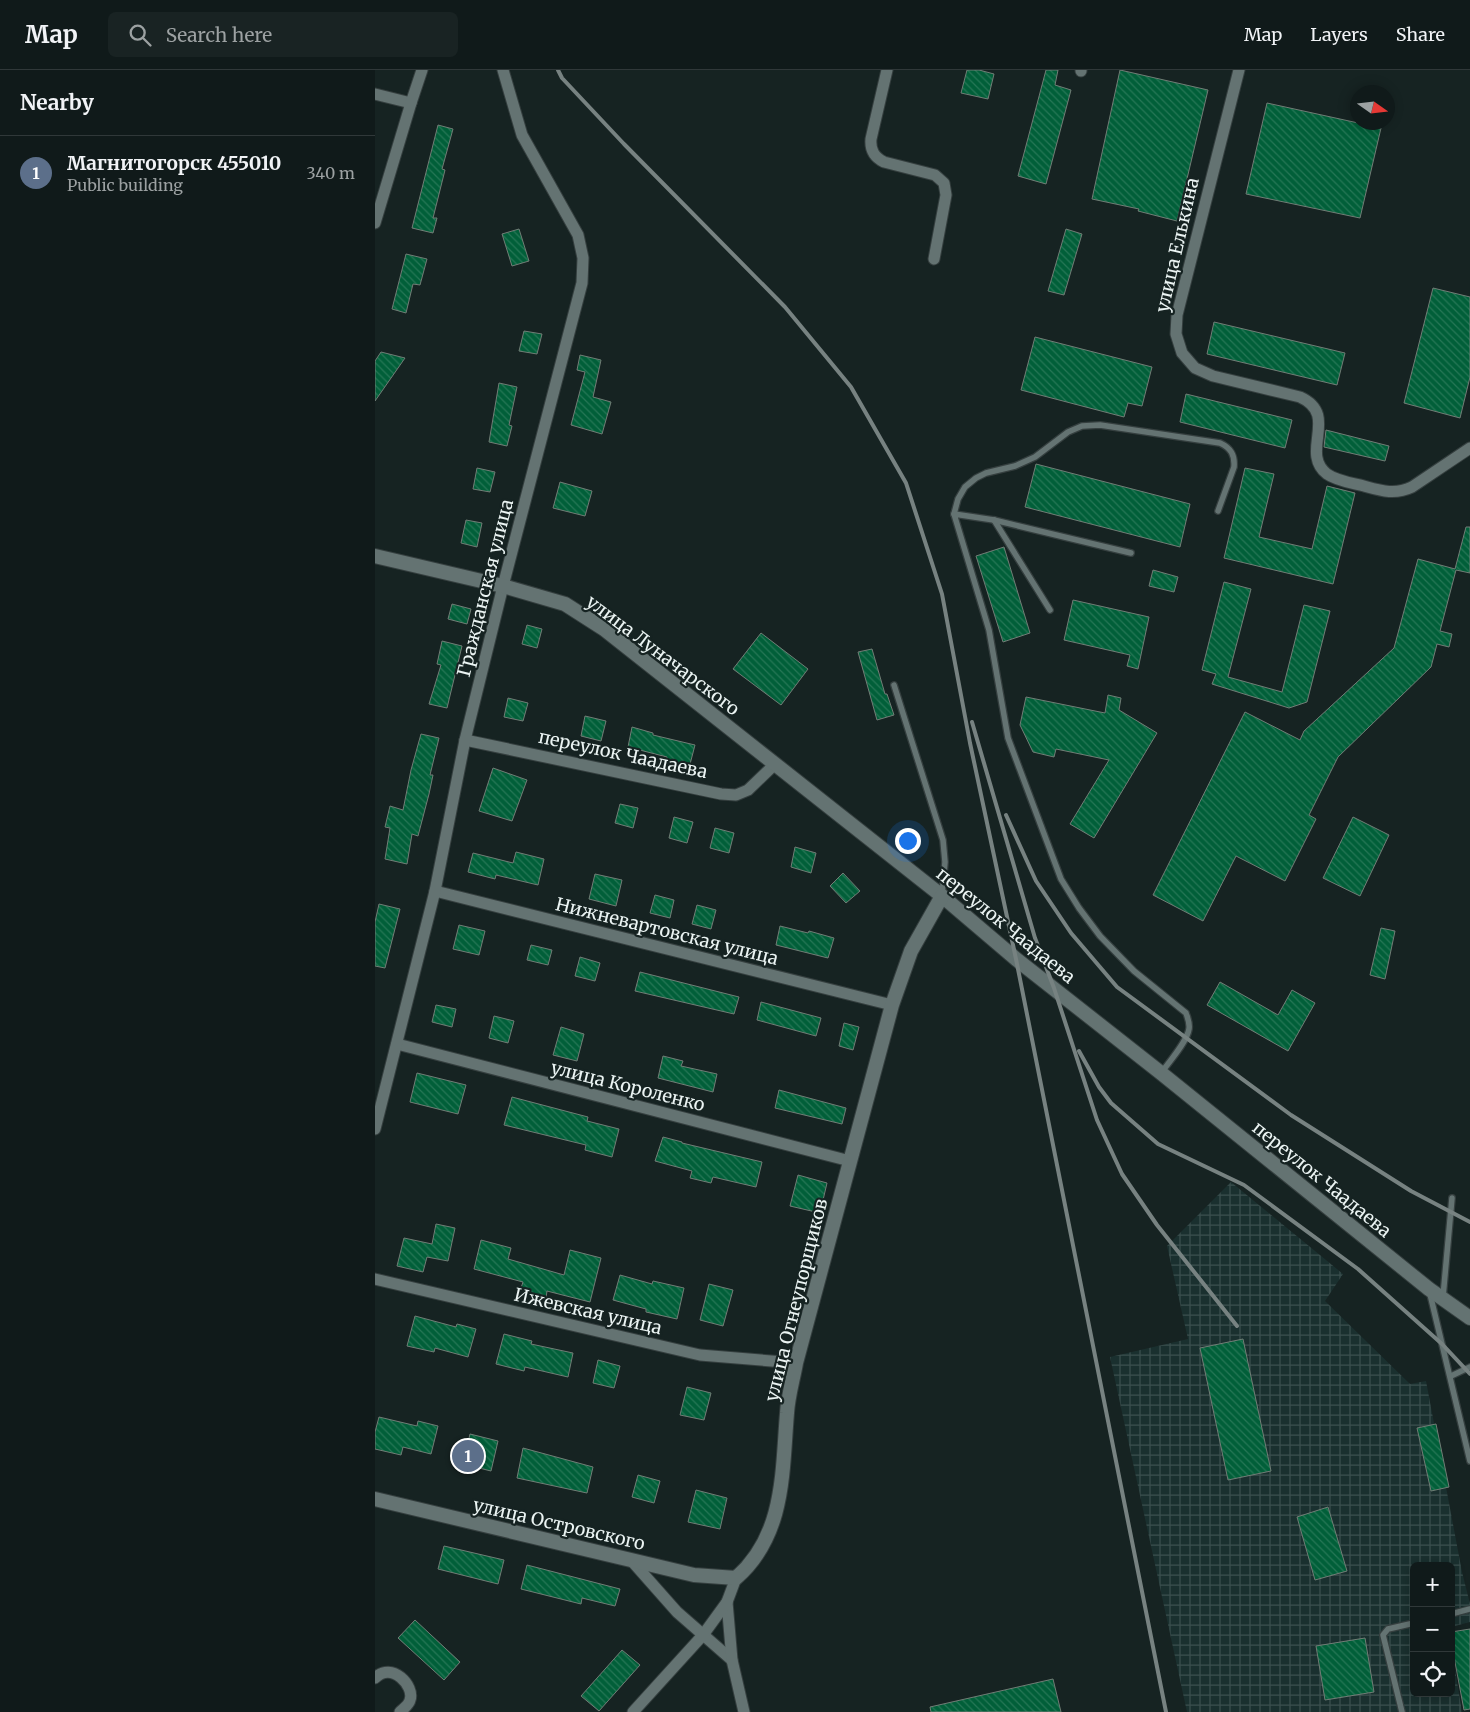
<!DOCTYPE html>
<meta charset="utf-8">
<style>
body{margin:0;font-family:Merriweather,serif;background:#192323;color:#f1f3f6}
.controls{position:absolute;right:15px;bottom:15px;display:grid;overflow:hidden;border-radius:8px;box-shadow:0 2px 12px #0003}
.controls button{width:45px;height:45px;display:grid;place-items:center;padding:0;border:0;border-bottom:1px solid #303839;background:#101a1a;color:#f1f3f6;font:25px sans-serif}
.compass{position:absolute;left:975px;top:15px;width:45px;height:45px;border-radius:50%;background:#101a1a;box-shadow:0 2px 12px #0003;rotate:104deg}
.you{position:absolute;left:532px;top:770px;width:18px;height:18px;margin:-12px;border:4px solid #fff;border-radius:50%;background:#1a73e8;box-shadow:0 0 0 8px #1a73e833}
.badge{display:grid;place-items:center;width:32px;height:32px;border-radius:50%;background:#f59b9c;color:#fff;font-size:16px;font-weight:700}
.pin{position:absolute;translate:-50% -50%;border:2px solid #fff;box-shadow:0 1px 5px #0006}
.list{margin:0;padding:0;list-style:none}
h2{display:flex;justify-content:space-between;align-items:center;height:65px;margin:0;padding:0 20px;font-size:21px}
h2 small{font-size:16px;font-weight:400;color:#9ca1a2}
.list li{display:grid;grid-template-columns:32px 1fr auto;gap:15px;align-items:center;box-sizing:border-box;height:75px;padding:0 20px;border-top:1px solid #303839}
.list b{display:block;font-size:19px;white-space:nowrap}
.list p{margin:0;font-size:16px;white-space:nowrap;color:#9ca1a2}
.list em{font-size:16px;font-style:normal;color:#9ca1a2}
.icon{flex:none;width:28px;height:28px;fill:none;stroke:currentColor;stroke-width:2;stroke-linecap:round;stroke-linejoin:round}
.map{position:relative;flex:none;width:1095px;height:1642px;overflow:hidden}
header{display:flex;align-items:center;gap:30px;box-sizing:border-box;height:70px;padding:0 25px;background:#101a1a;border-bottom:1px solid #303839}
header strong{font-size:24px}
nav{display:flex;gap:28px;margin-inline-start:auto;font-size:18px}
.search{width:350px;height:45px;background:#192323;display:flex;align-items:center;gap:12px;box-sizing:border-box;padding:0 18px;border-radius:8px;color:#9ca1a2;font-size:19px}
main{display:flex}
aside{flex:1;background:#101a1a}
.map>svg:first-child{display:block}
.industrial{fill:url(#industrial-grid)}
.building{fill:url(#building-back-hatch);stroke:#717d76}
.lines{fill:none;stroke-linecap:round;stroke-linejoin:round}
.service-casing{stroke:#353f3f;stroke-width:8}
.minor-casing{stroke:#353f3f;stroke-width:13}
.tertiary-casing{stroke:#353f3f;stroke-width:16}
.service{stroke:#647372;stroke-width:5.5}
.minor{stroke:#647372;stroke-width:11}
.tertiary{stroke:#647372;stroke-width:14}
.rail{stroke:#778281;stroke-width:4}
.labels{text-anchor:middle;dominant-baseline:central;stroke-width:4.5;stroke-linejoin:round;paint-order:stroke}
.street-label{font-size:18px;fill:#ebf4f3;stroke:#162322}
</style>
<header>
<strong>Map</strong>
<div class="search"><svg class="icon" aria-label="search" viewBox="0 0 24 24"><circle cx="10" cy="10" r="6"/><path d="M15 15l6 6"/></svg>Search here</div>
<nav><a>Map</a><a>Layers</a><a>Share</a></nav>
</header>
<main>
<aside>
<h2>Nearby<small></small></h2>
<ul class="list">
<li><span class="badge" style="background:#5c6f8a">1</span><div><b>Магнитогорск 455010</b><p>Public building</p></div><em>340 m</em></li>
</ul>
</aside>
<div class="map">
<svg width="1095" height="1642" viewBox="0 0 1095 1642">
<defs>
<pattern id="industrial-grid" width="8" height="8" patternUnits="userSpaceOnUse" patternTransform="scale(1.25)"><rect width="8" height="8" fill="#1a302f"/><path d="M0 4h8M4 0v8" fill="none" stroke="#3b4f4e"/></pattern>
<pattern id="building-back-hatch" width="6" height="6" patternUnits="userSpaceOnUse" patternTransform="scale(1.25)"><rect width="6" height="6" fill="#015f39"/><path d="M-1 5l2 2M0 0l6 6M5-1l2 2" fill="none" stroke="#267756"/></pattern>
</defs>
<rect width="100%" height="100%" fill="#162322"/>
<path class="industrial" d="M856,1112L968,1204L950,1231L1035,1314L1051,1311L1087,1502L1095,1534V1552L1076,1557V1496H1039V1623H1076V1575L1087,1642H812L735,1287L813,1269L792,1176Z"/>
<g class="building">
<path d="M592,0H604L619,4L613,29L586,23Z"/>
<path d="M671,0H683L680,15L696,20L671,114L643,106Z"/>
<path d="M745,0L833,20L802,151L763,141L764,139L717,129Z"/>
<path d="M892,33L1006,58L985,148L871,124Z"/>
<path d="M63,55L78,59L67,99L70,100L58,148H62L58,163L37,158Z"/>
<path d="M144,159L154,191L137,196L127,164Z"/>
<path d="M691,159L707,164L689,225L673,221Z"/>
<path d="M31,184L52,189L45,215L38,214L31,243L17,239Z"/>
<path d="M1058,218L1095,227V307L1085,348L1029,333Z"/>
<path d="M839,252L970,283L962,315L832,284Z"/>
<path d="M149,261L167,264L162,284L144,281Z"/>
<path d="M660,267L777,297L767,336L753,333L749,347L646,320Z"/>
<path d="M6,282L30,288L0,331V291Z"/>
<path d="M205,285L226,290L218,327L236,332L227,364L196,355L210,302L202,300Z"/>
<path d="M124,313L142,317L134,355L137,356L132,376L114,372Z"/>
<path d="M811,324L917,350L910,378L805,352Z"/>
<path d="M951,360L1014,376L1010,391L949,377Z"/>
<path d="M661,394L815,434L805,477L650,437Z"/>
<path d="M102,398L120,402L115,422L98,419Z"/>
<path d="M870,398L899,404L884,467L937,479L952,416L980,423L958,514L849,488Z"/>
<path d="M185,412L217,421L210,446L178,438Z"/>
<path d="M91,450L107,453L102,477L86,473Z"/>
<path d="M1091,457H1095V503L1081,500L1065,561L1077,564L1074,577L1062,574L1056,597L963,687L934,745L941,749L910,811L861,786L828,851L778,825L870,642L925,670L929,661L1019,578L1043,489L1080,499Z"/>
<path d="M629,477L655,563L628,572L601,486Z"/>
<path d="M778,500L803,507L799,522L774,516Z"/>
<path d="M849,512L876,519L853,607L907,622L929,535L955,541L932,632L914,638L837,614L841,604L827,600Z"/>
<path d="M698,530L774,547L763,599L752,596L755,585L689,570Z"/>
<path d="M77,534L96,539L92,554L73,549Z"/>
<path d="M152,555L167,559L162,578L147,574Z"/>
<path d="M386,563L433,599L406,635L358,599Z"/>
<path d="M67,571L87,576L72,638L54,634L66,595L62,594Z"/>
<path d="M497,579L510,624H512L519,645L502,650L483,582Z"/>
<path d="M733,625L746,628L744,640L782,663L719,768L695,754L734,690L681,679L679,687L658,682L645,655L651,627L730,643Z"/>
<path d="M133,628L153,633L148,651L129,647Z"/>
<path d="M210,646L231,651L226,671L206,666Z"/>
<path d="M257,657L278,663V665L320,675L314,698L291,692L292,687L253,677Z"/>
<path d="M46,664L64,668L55,705H58L54,724L43,766L37,764L32,794L10,789L15,758L10,757L15,736L28,740L36,700Z"/>
<path d="M118,698L152,710L137,751L104,741Z"/>
<path d="M245,734L263,738L258,758L240,753Z"/>
<path d="M299,747L318,752L312,773L294,768Z"/>
<path d="M978,747L1014,765L985,826L948,808Z"/>
<path d="M340,758L359,763L354,783L335,778Z"/>
<path d="M420,777L441,783L436,803L416,797Z"/>
<path d="M141,782L169,789L163,815L121,805L120,809L93,802L98,783L138,793Z"/>
<path d="M468,803L485,821L471,833L455,816Z"/>
<path d="M220,804L247,810L241,836L214,829Z"/>
<path d="M280,825L299,830L295,848L275,843Z"/>
<path d="M4,834L25,839L10,898L0,896V852Z"/>
<path d="M322,835L341,840L336,859L317,854Z"/>
<path d="M84,855L110,861L104,885L78,879Z"/>
<path d="M405,856L433,863L434,861L459,868L453,888L401,875Z"/>
<path d="M1006,858L1020,861L1010,909L995,905Z"/>
<path d="M156,875L177,880L173,895L152,890Z"/>
<path d="M205,887L225,893L220,911L200,906Z"/>
<path d="M265,902L364,927L359,944L260,921Z"/>
<path d="M845,912L903,945L917,920L940,933L913,981L832,935Z"/>
<path d="M386,932L446,948L441,966L382,950Z"/>
<path d="M61,935L81,939L77,957L57,952Z"/>
<path d="M119,946L139,951L133,973L114,968Z"/>
<path d="M469,953L484,957L478,980L464,976Z"/>
<path d="M186,957L209,964L202,991L178,985Z"/>
<path d="M288,986L308,991L306,996L342,1004L338,1022L283,1008Z"/>
<path d="M42,1003L91,1015L83,1044L35,1032Z"/>
<path d="M404,1020L471,1038L467,1054L400,1038Z"/>
<path d="M137,1027L213,1047L212,1051L244,1059L237,1087L210,1080L211,1075L129,1055Z"/>
<path d="M288,1067L307,1072V1073L387,1092L381,1117L338,1107L336,1113L315,1108L317,1101L280,1091Z"/>
<path d="M423,1105L452,1113L445,1143L415,1136Z"/>
<path d="M61,1154L80,1158L73,1191L52,1187L48,1202L22,1196L29,1168L57,1174Z"/>
<path d="M106,1170L136,1178L133,1189L189,1205L195,1180L226,1188L215,1232L172,1221L171,1228L145,1221L148,1212L99,1199Z"/>
<path d="M245,1205L277,1214L278,1211L309,1218L302,1249L271,1242V1239L238,1230Z"/>
<path d="M334,1214L358,1220L348,1256L325,1250Z"/>
<path d="M40,1246L81,1257L82,1254L101,1259L93,1287L60,1278L59,1282L32,1276Z"/>
<path d="M129,1264L157,1271L156,1274L198,1283L193,1307L150,1297L149,1301L121,1294Z"/>
<path d="M868,1269L896,1401L853,1410L825,1278Z"/>
<path d="M223,1290L245,1296L239,1318L218,1313Z"/>
<path d="M312,1317L336,1323L329,1350L305,1345Z"/>
<path d="M4,1347L42,1356L43,1351L63,1356L56,1384L28,1377L26,1385L0,1379V1362Z"/>
<path d="M1061,1354L1074,1417L1056,1421L1042,1358Z"/>
<path d="M95,1364L123,1371L116,1401L88,1394Z"/>
<path d="M148,1378L218,1397L212,1423L142,1408Z"/>
<path d="M263,1405L285,1411L279,1433L257,1427Z"/>
<path d="M321,1420L352,1428L345,1459L313,1452Z"/>
<path d="M953,1437L972,1501L940,1510L922,1447Z"/>
<path d="M69,1476L129,1490L123,1514L63,1499Z"/>
<path d="M152,1495L245,1519L240,1536L207,1528L206,1534L146,1519Z"/>
<path d="M40,1550L85,1592L69,1610L23,1568Z"/>
<path d="M1095,1559V1639L1089,1640L1076,1571V1562Z"/>
<path d="M990,1568L999,1622L950,1630L941,1576Z"/>
<path d="M247,1580L265,1595L224,1641L206,1626Z"/>
<path d="M678,1609L686,1642H556L555,1637Z"/>
</g>
<g class="lines">
<g class="service-casing">
<g id="service">
<path d="M579,444L583,429L590,417L601,408L611,403L640,396L660,387L693,362L707,356L725,355L845,373C856,378 860,385 859,397L843,441"/>
<path d="M619,450L675,540"/>
<path d="M756,483L619,450L579,444L614,560L633,668L686,809L704,838L725,866L759,901L811,943C813,949 815,953 814,959C812,972 794,992 786,1003"/>
<path d="M519,615L568,770L570,792L567,825"/>
<path d="M1055,1224L1095,1391"/>
<path d="M1068,1227L1077,1128"/>
<path d="M1076,1306L1095,1297"/>
<path d="M1076,1544L1095,1539"/>
<path d="M1027,1642L1008,1565L1013,1559L1039,1553"/>
</g>
</g>
<g class="minor-casing">
<g id="minor">
<path d="M512,0L496,69C495,80 499,87 509,92L560,105L569,113L571,125L559,189"/>
<path d="M864,0L802,245L801,264L807,283L820,298L838,306L925,327C965,345 924,382 952,404C962,411 977,413 989,416C1007,421 1020,425 1037,417L1095,378"/>
<path d="M706,1V0"/>
<path d="M0,24L36,33"/>
<path d="M0,153L36,33L47,0"/>
<path d="M90,670L346,724L361,725L373,720L400,694"/>
<path d="M60,821L517,935"/>
<path d="M22,974L475,1091"/>
<path d="M0,1059L60,821L90,670L128,516L207,213L208,188L203,165L147,65L128,0"/>
<path d="M0,1209L325,1285L421,1293"/>
<path d="M256,1490L302,1542L357,1590"/>
<path d="M352,1532L357,1590L369,1642"/>
<path d="M0,1608C17,1591 40,1616 35,1630C34,1635 29,1638 25,1642"/>
<path d="M258,1642L328,1565L352,1532L361,1508"/>
</g>
</g>
<g class="tertiary-casing">
<g id="tertiary">
<path d="M0,486L128,516L190,534L229,559L567,826L641,889L786,1003L1054,1219L1095,1248"/>
<path d="M0,1429L319,1505L361,1508C410,1465 407,1403 412,1343C413,1326 418,1310 421,1293L517,935L536,881L567,826"/>
</g>
</g>
<use href="#service" class="service"/>
<use href="#minor" class="minor"/>
<use href="#tertiary" class="tertiary"/>
<g class="rail">
<path d="M183,0L187,8L249,74L410,237L476,317L531,413L567,524L595,673L641,889L791,1642"/>
<path d="M597,652L660,868L679,918L722,1050L747,1104L782,1155L862,1256"/>
<path d="M631,745L661,811L696,863L742,917L916,1045L1036,1121L1095,1152"/>
<path d="M704,981L724,1017L736,1033L783,1074L869,1115L983,1199L1067,1274L1095,1304"/>
</g>
</g>
<g class="labels">
<g class="street-label">
<text transform="translate(802 175) rotate(-77)">улица Елькина</text>
<text transform="translate(110 518) rotate(-76)">Гражданская улица</text>
<text transform="translate(288 585) rotate(37)">улица Луначарского</text>
<text transform="translate(248 684) rotate(12)">переулок Чаадаева</text>
<text transform="translate(631 855) rotate(39)">переулок Чаадаева</text>
<text transform="translate(292 861) rotate(14)">Нижневартовская улица</text>
<text transform="translate(253 1016) rotate(14)">улица Короленко</text>
<text transform="translate(947 1109) rotate(39)">переулок Чаадаева</text>
<text transform="translate(421 1230) rotate(-76)">улица Огнеупорщиков</text>
<text transform="translate(213 1241) rotate(13)">Ижевская улица</text>
<text transform="translate(184 1454) rotate(13)">улица Островского</text>
</g>
</g>
</svg>
<div class="controls">
<button>+</button>
<button>−</button>
<button><svg class="icon" aria-label="locate" viewBox="0 0 24 24"><circle cx="12" cy="12" r="6"/><path d="M12 2v4M12 18v4M2 12h4M18 12h4"/></svg></button>
</div>
<svg class="compass" viewBox="-18 -18 36 36"><path d="M0-13l5 13h-10z" fill="#e53935"/><path d="M0 13l5-13h-10z" fill="#9ca1a2"/></svg>
<div class="you"></div>
<div class="pin badge" style="left:93px;top:1386px;background:#5c6f8a">1</div>
</div>
</main>
